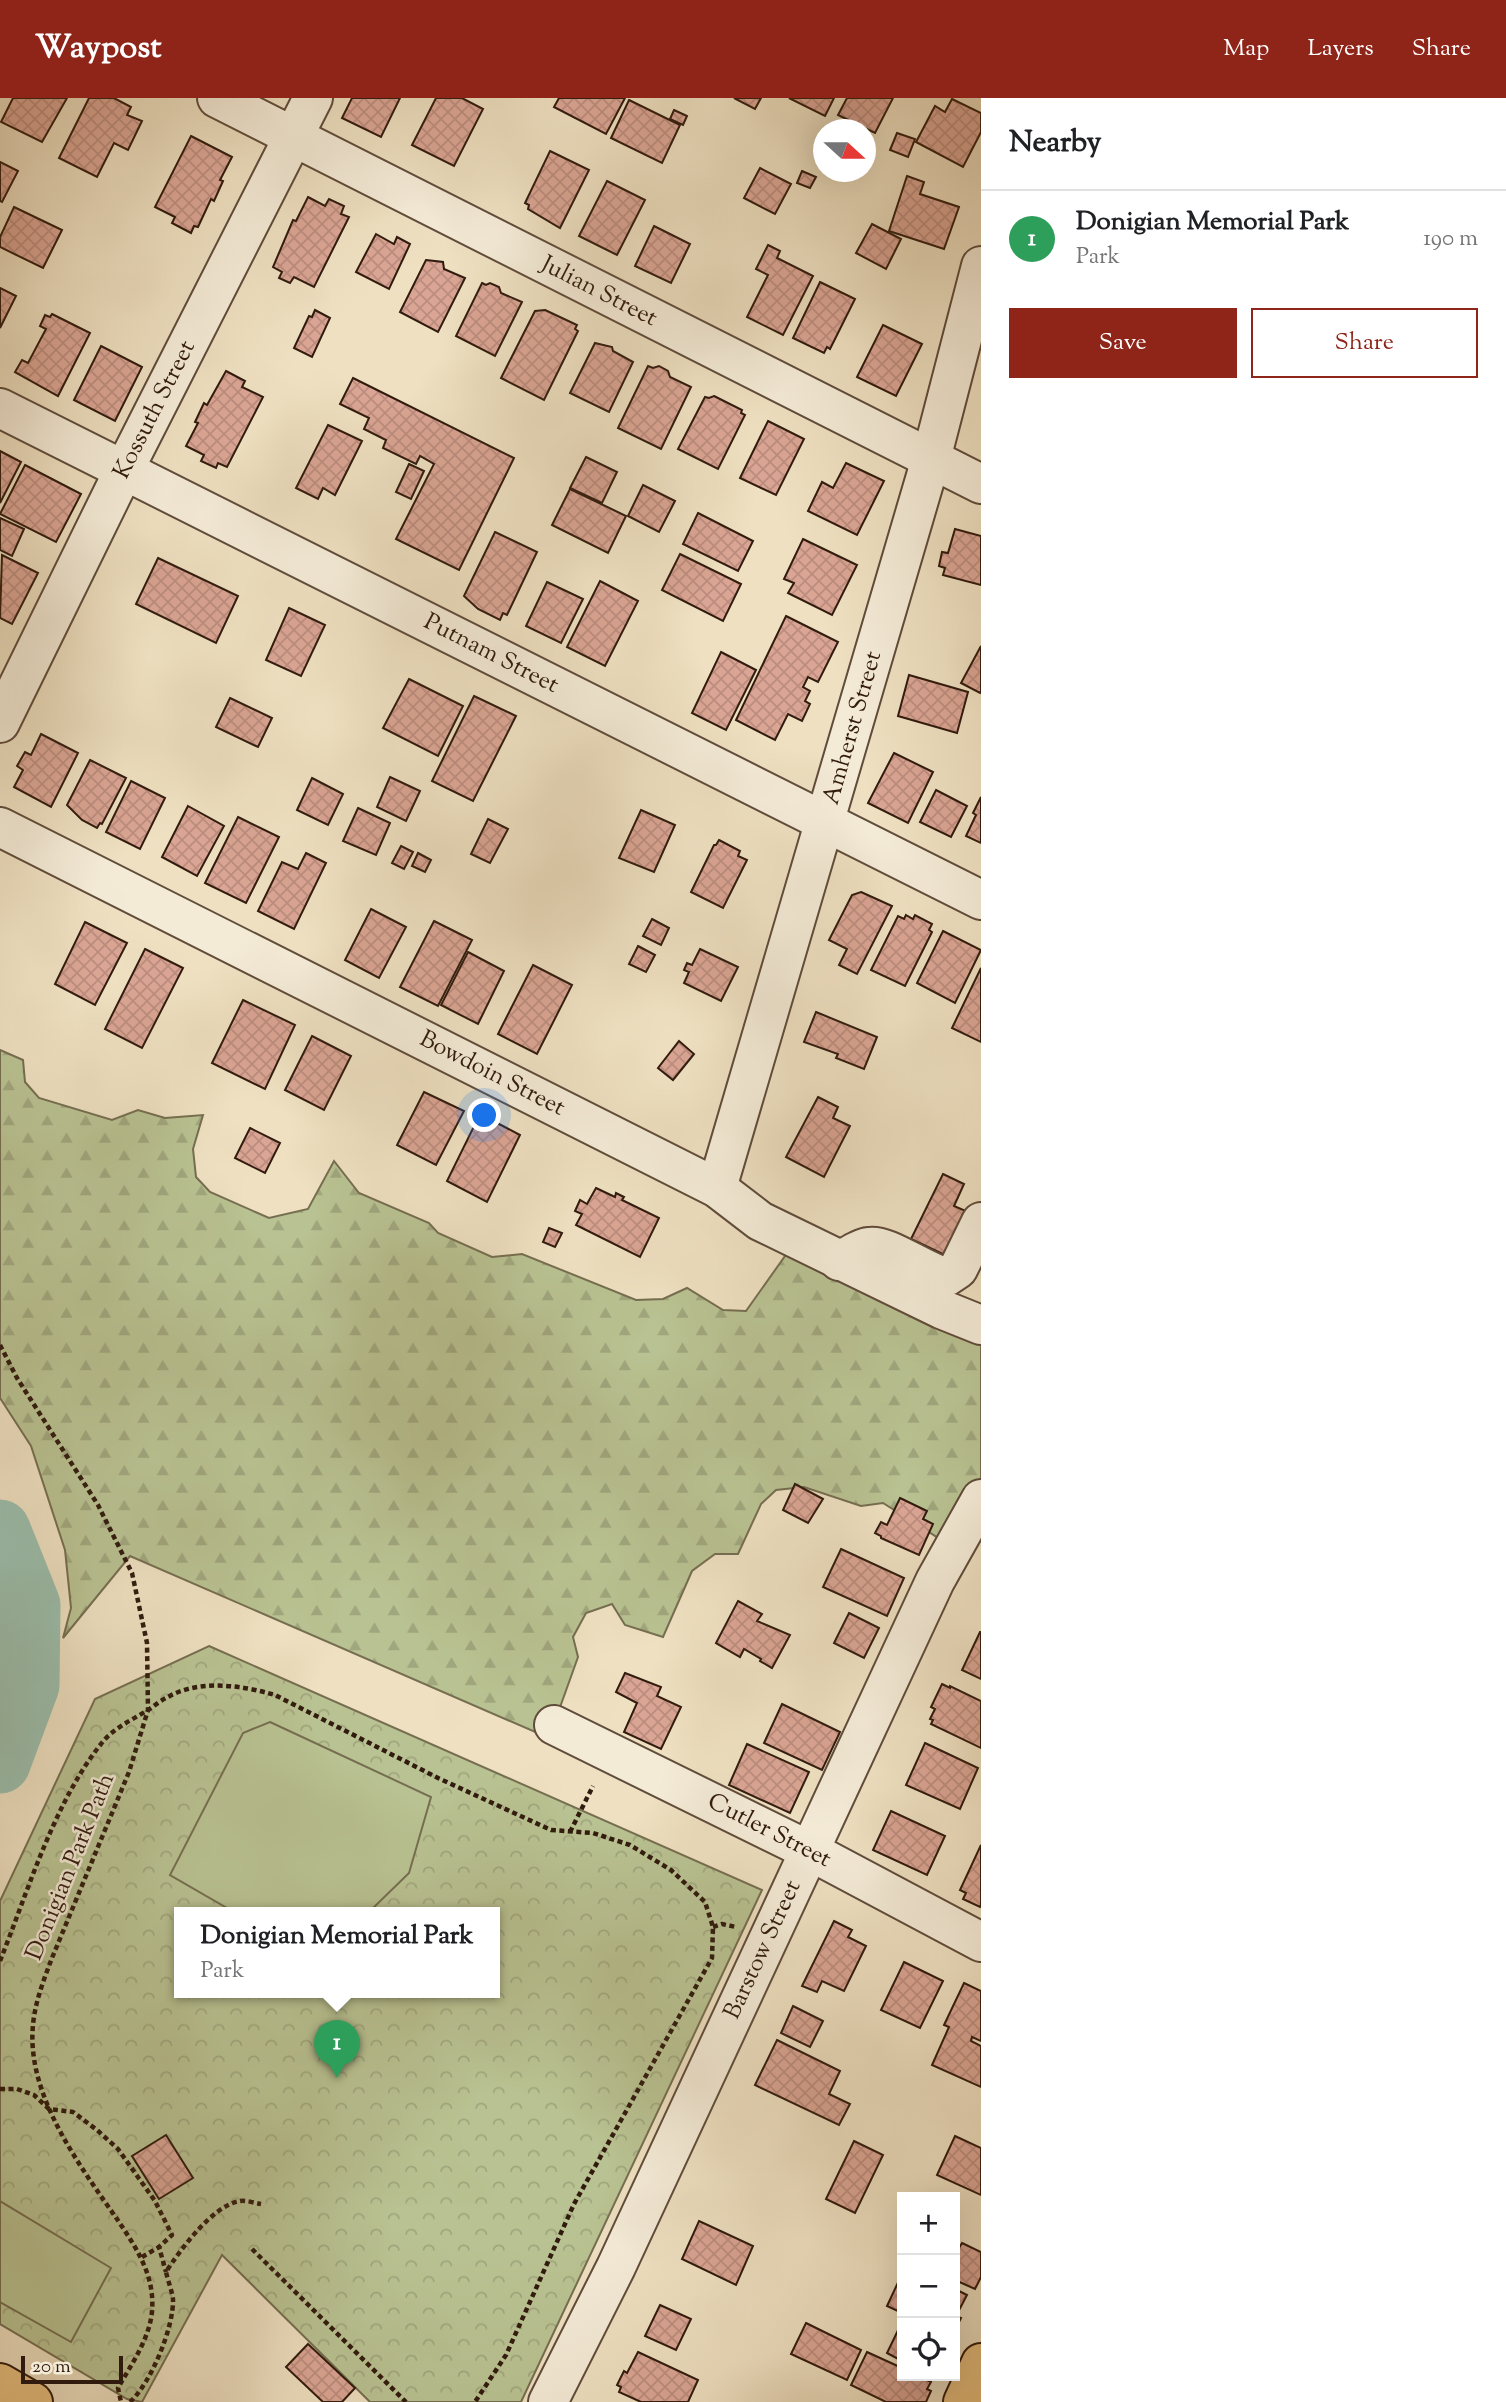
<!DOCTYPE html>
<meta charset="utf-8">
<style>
body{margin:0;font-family:"Sorts Mill Goudy",serif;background:#f2f2f2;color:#202124}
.controls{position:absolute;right:21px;bottom:21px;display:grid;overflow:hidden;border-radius:0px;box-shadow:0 7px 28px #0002}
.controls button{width:63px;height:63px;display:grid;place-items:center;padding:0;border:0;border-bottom:2px solid #e0e0e0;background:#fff;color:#202124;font:35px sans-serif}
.compass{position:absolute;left:813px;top:21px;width:63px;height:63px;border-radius:50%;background:#fff;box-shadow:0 7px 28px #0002;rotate:111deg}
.scale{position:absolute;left:21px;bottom:18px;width:102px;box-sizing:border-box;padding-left:7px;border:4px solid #311b0e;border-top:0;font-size:19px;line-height:24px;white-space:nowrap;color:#311b0e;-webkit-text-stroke:5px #f4ebd7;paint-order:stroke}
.you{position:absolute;left:485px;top:1018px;width:24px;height:24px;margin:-18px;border:5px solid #fff;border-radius:50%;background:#1a73e8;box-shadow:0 0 0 10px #1a73e833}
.badge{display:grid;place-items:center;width:46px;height:46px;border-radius:50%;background:#8f2418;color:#fff;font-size:23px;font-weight:700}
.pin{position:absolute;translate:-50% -58px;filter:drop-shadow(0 2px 4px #0008)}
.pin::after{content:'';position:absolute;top:37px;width:24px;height:21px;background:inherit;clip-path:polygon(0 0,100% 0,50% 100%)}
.popup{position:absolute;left:174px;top:1809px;width:326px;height:91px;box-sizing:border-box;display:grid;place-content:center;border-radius:0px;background:#fff;filter:drop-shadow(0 2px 5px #0005);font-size:23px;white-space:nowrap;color:#757577}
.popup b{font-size:26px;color:#202124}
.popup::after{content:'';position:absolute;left:50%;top:100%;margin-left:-14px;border:14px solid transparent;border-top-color:#fff}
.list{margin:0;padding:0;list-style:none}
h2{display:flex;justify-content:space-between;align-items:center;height:91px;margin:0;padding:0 28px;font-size:30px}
h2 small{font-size:23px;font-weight:400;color:#757577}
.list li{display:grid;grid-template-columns:46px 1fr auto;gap:21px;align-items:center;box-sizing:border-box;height:98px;padding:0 28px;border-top:2px solid #e0e0e0}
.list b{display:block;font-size:26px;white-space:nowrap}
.list p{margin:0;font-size:23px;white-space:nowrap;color:#757577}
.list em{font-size:23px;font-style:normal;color:#757577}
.actions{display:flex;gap:14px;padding:21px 28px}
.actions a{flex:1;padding:16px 0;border:2px solid #8f2418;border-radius:0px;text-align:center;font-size:24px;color:#8f2418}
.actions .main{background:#8f2418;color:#fff}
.icon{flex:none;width:38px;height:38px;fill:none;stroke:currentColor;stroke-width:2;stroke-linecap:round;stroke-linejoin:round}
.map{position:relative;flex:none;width:981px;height:2304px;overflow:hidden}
header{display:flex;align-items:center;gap:42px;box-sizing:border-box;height:98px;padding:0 35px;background:#8f2418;color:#fff}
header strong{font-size:33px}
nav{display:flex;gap:38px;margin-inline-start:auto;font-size:24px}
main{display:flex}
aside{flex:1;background:#fff}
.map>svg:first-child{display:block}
.forest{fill:url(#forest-firs);stroke:#756e50;stroke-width:2}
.park{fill:url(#park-crowns);stroke:#756e50;stroke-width:2;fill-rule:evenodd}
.pitch{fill:#b9c292;stroke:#756e50;stroke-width:2}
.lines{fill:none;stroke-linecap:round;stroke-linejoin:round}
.river{stroke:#9bbeac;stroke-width:61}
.building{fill:url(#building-cross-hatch);stroke:#311b0e;stroke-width:2}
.minor-casing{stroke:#604c3b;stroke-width:42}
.major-casing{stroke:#311b0e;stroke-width:42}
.path{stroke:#311b0e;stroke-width:4.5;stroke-dasharray:5 3.5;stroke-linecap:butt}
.minor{stroke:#f4ebd7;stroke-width:38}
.major{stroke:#e7c080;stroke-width:38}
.labels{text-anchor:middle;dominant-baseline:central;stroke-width:5;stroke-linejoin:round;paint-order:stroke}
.street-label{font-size:24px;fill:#311b0e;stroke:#f4ebd7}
</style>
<header>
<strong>Waypost</strong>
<nav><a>Map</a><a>Layers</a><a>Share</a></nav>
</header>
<main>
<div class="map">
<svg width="981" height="2304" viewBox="0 0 981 2304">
<defs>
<pattern id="forest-firs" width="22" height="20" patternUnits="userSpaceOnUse" patternTransform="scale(1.75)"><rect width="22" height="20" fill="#b9c292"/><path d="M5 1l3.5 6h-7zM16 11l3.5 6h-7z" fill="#a0a67d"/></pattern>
<pattern id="park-crowns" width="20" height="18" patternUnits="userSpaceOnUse" patternTransform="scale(1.75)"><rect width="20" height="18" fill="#b9c292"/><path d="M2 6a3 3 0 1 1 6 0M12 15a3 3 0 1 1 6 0" fill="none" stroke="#a0a67d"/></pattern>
<pattern id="building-cross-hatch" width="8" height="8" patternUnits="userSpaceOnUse" patternTransform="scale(1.75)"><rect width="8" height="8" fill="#daa594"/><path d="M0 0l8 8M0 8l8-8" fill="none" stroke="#bc8d7e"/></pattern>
</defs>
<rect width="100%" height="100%" fill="#eee0c1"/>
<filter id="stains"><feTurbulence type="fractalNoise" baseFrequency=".00286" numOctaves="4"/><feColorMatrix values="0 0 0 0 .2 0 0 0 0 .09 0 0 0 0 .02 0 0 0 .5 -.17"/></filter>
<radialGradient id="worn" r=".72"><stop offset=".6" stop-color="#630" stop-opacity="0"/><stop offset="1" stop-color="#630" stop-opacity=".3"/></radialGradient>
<path class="forest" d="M0,952L23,962L25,984L39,1000L112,1022L138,1012L165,1020L203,1017L193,1051L196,1079L210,1094L269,1120L308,1111L334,1063L359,1095L429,1125L438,1135L492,1159L522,1156L636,1202L663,1201L687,1190L723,1212L746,1213L790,1151L981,1231V1400L951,1448L883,1405L861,1408L804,1389L776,1392L761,1406L738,1456H715L692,1473L663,1539L625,1527L612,1506L586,1515L573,1539L578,1559L549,1640L130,1458L63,1540L71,1510L65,1452L31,1348L0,1300Z"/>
<path class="park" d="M209,1548L762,1792L521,2304H370L222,2157L142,2304L127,2301L0,2226V1803L95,1601ZM180,1814H494V1894H180Z"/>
<g class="pitch">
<path d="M270,1624L431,1699L409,1775L369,1814H234L170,1777L243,1635Z"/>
<path d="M0,2103L111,2170L71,2244L0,2204Z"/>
</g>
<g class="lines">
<path class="river" d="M0,1432L30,1507L29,1587L0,1665"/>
</g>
<g class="building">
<path d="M13,0H67L42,44L1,24Z"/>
<path d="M89,0H114L131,9L127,17L142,23L128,52L114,45L97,79L59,60Z"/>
<path d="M352,0H400L381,39L342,20Z"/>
<path d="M436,0H462L483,11L454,68L412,47Z"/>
<path d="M559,0H625L606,36L554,9Z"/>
<path d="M734,0H761L755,11Z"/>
<path d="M789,0H834L825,18Z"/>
<path d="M847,0H893L875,35L838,17Z"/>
<path d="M952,1L981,15V34L963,69L916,44L935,8L945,14Z"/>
<path d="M629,2L680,27L662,65L611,40Z"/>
<path d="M674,12L687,18L683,27L670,21Z"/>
<path d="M897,35L915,41L908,59L890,52Z"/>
<path d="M191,38L232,59L220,82L223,83L214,103L211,101L198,129L194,128L191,135L172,125L175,119L155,109Z"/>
<path d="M550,53L589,72L560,130L528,111L529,107L525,105Z"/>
<path d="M0,64L18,73L2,104L0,103Z"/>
<path d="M760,70L791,86L775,116L744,100Z"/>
<path d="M802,73L816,79L810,90L797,85Z"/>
<path d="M907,78L924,84L920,96L959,109L944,151L889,133Z"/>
<path d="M607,83L645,102L617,157L579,138Z"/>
<path d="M308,99L325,108L329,101L344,108L341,116L349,119L314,189L294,179L290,185L279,180L282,174L273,169L293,122L296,123Z"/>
<path d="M14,109L62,132L43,170L0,149V139Z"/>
<path d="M872,126L901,141L886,171L856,155Z"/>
<path d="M654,128L690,146L671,185L635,168Z"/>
<path d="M376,136L394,146L397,139L410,146L389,191L356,174Z"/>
<path d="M768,147L780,153L777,160L813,178L783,237L747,219L768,177L756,171Z"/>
<path d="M426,162L443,164L444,171L465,180L438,234L400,214Z"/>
<path d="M820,184L855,201L830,251L827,249L824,255L793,240Z"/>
<path d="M482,185L486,187L490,185L499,189L501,195L522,204L495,258L456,238Z"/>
<path d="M0,190L16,198L0,230Z"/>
<path d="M315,212L330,220L312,259L294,250L309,218L312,219Z"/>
<path d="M545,212L577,227L575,231L578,233L544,302L501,280L535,213Z"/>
<path d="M52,216L90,235L58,298L15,274L22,262L28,265L46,231L40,228L45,217L50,219Z"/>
<path d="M883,227L922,246L896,298L857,279Z"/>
<path d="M595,245L612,249L613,253L633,264L609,314L570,295Z"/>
<path d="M101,248L142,269L115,323L74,302Z"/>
<path d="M648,268L653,270L659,268L668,273L670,279L691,289L661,351L618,330Z"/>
<path d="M226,273L245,283L242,289L263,299L227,369L218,365L216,370L201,363L204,357L186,348L198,325L195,324L204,305L207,307Z"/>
<path d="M353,280L514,360L459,472L396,441L434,366L420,358L416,366L383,350L386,342L364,331L369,320L340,306Z"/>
<path d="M714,298L742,312L741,315L745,317L718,371L678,351L705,299L709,300Z"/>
<path d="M768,323L804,341L776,397L740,380Z"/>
<path d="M328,327L362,343L335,397L323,390L318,401L296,390Z"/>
<path d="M0,353L21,364L0,405Z"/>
<path d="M586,359L617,374L602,405L570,390Z"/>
<path d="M846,365L884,383L857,437L808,413L822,384L833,390Z"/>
<path d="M409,366L424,373L411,401L396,394Z"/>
<path d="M25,367L81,396L56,444L0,416Z"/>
<path d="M643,387L675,403L659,434L628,418Z"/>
<path d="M570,391L626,418L608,455L552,427Z"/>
<path d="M698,415L753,443L738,473L683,446Z"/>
<path d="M0,420L24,431L12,458L0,452Z"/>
<path d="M955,431L981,438V487L943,477L945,470L939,468L942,454L948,455Z"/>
<path d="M495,434L537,454L507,517L503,515L500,522L478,511L464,498Z"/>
<path d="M803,441L857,467L832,517L788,495L794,485L784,481Z"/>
<path d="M680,456L741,486L723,523L662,492Z"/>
<path d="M2,457L38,475L12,526L0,520Z"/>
<path d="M158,460L238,498L216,545L136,506Z"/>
<path d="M600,483L638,503L605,568L567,549Z"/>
<path d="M547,484L583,501L561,545L526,528Z"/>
<path d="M289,510L325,527L301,578L266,562Z"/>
<path d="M786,518L838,544L818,584L808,579L803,589L810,593L805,603L810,606L802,623L788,616L775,642L736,622Z"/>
<path d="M981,548V593L980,595L961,585Z"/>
<path d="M721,554L756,572L726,632L692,615Z"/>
<path d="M909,577L968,594L957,635L898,618Z"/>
<path d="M409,581L463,608L438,658L383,630Z"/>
<path d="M474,598L516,618L473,703L432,683Z"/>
<path d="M230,600L272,620L258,649L216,629Z"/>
<path d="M41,636L78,655L51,709L14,689L23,672L17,668L25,654L31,657Z"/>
<path d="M894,655L933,674L908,725L868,705Z"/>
<path d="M90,662L126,680L102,726L100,725L97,730L82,722L67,707Z"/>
<path d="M390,679L420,693L406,723L377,709Z"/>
<path d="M312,680L343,696L328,727L297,712Z"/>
<path d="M131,683L165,700L140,751L106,734Z"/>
<path d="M936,692L967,708L951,739L920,724Z"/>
<path d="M981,699V745L966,738L976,717L973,715Z"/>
<path d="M188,708L224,728L197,778L162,759Z"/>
<path d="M358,710L390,725L376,757L343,743Z"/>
<path d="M641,712L675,727L654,774L619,760Z"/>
<path d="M238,719L279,739L246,805L205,785Z"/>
<path d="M488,721L508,731L490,765L471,756Z"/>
<path d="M719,742L740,753L738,758L747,762L723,810L691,794L714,747H716Z"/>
<path d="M401,748L413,754L404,771L392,765Z"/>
<path d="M306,755L326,765L294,831L258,813L282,764L298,771Z"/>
<path d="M418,755L431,762L425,774L412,768Z"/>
<path d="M861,794L892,808L857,876L839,867L847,851L829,842L852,797Z"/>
<path d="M371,811L406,829L379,880L345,862Z"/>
<path d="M906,817L913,821L915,817L932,826L929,832L932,834L905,888L871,872L898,818L904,821Z"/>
<path d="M652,821L669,830L661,847L643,838Z"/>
<path d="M434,823L472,842L438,908L400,889Z"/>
<path d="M85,824L127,845L95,907L55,886Z"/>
<path d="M943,833L981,852L955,905L917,885Z"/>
<path d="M638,848L655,857L646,874L629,866Z"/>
<path d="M145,851L183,870L142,950L105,931Z"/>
<path d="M700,851L738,869L721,903L684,885L689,874L684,872L687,865L692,867Z"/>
<path d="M468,854L504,873L478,926L441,907Z"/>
<path d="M533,867L572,887L537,956L498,936Z"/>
<path d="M981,870V944L952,930Z"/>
<path d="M243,902L295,927L265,991L212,965Z"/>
<path d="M816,914L877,939L864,971L836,960L838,956L804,944Z"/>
<path d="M312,938L351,958L324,1012L285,992Z"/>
<path d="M679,943L694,956L673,982L658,970Z"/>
<path d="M424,994L464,1013L436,1067L397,1047Z"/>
<path d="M818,999L838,1009L833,1020L850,1028L824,1079L786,1059Z"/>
<path d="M480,1016L520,1037L487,1104L447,1083Z"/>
<path d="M250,1030L280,1045L265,1075L235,1060Z"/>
<path d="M943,1076L964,1086L954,1108L968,1114L947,1158L911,1141Z"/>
<path d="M596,1090L615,1099L616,1095L624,1099L622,1102L659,1120L640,1159L576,1127L582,1116L575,1113L580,1102L587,1106Z"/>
<path d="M549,1130L562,1135L555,1149L543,1144Z"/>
<path d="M795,1386L823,1401L808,1425L783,1412Z"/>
<path d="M900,1400L927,1413L923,1421L933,1426L919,1457L881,1440V1438L875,1435L881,1424L887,1427Z"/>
<path d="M841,1451L904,1480L887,1518L823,1489Z"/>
<path d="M738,1503L762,1516L757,1523L790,1537L772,1570L760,1563L761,1561L744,1551L740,1559L716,1545Z"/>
<path d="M849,1515L879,1530L864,1560L834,1545Z"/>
<path d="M980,1534H981V1581L962,1572Z"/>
<path d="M625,1575L661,1589L657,1598L681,1609L661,1651L624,1634L637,1605L616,1594Z"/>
<path d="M942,1586L950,1590V1588L981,1603V1650L931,1626L933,1622L930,1621L935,1611L931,1609Z"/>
<path d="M782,1606L840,1634L822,1672L764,1645Z"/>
<path d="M925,1645L978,1670L960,1711L906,1687Z"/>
<path d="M747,1646L809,1674L790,1715L729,1687Z"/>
<path d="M891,1713L945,1738L927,1777L873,1752Z"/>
<path d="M981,1747V1807L980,1809L963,1801L966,1795L960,1792Z"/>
<path d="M834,1823L852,1832L848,1839L866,1848L844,1893L822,1883L817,1894L802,1888Z"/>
<path d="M904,1864L943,1883L920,1930L881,1912Z"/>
<path d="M964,1885L981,1893V1943L972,1939L971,1943L981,1948V1989L932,1967L949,1929L944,1927Z"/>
<path d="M793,1908L823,1923L810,1949L781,1935Z"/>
<path d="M777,1942L840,1973L829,1996L850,2006L839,2027L755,1987Z"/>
<path d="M166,2037L193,2080L159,2101L132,2058Z"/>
<path d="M955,2038L981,2050V2097L937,2077Z"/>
<path d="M854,2043L883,2057L855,2115L826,2101Z"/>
<path d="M699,2123L753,2148L736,2187L682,2161Z"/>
<path d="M962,2145L981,2154V2179L975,2191L955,2182V2148L959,2150Z"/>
<path d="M902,2176V2215L887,2208Z"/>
<path d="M955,2191L967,2197L956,2218L961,2220L955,2232Z"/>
<path d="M660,2207L691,2221L676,2252L645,2238Z"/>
<path d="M902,2224V2263L887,2255Z"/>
<path d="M806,2225L861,2252L847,2282L791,2256Z"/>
<path d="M308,2246L355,2290L342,2304H323L286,2269Z"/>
<path d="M638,2254L698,2282L688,2304H641L619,2294L621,2289L617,2287L624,2273L627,2275Z"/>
<path d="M867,2254L902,2270V2278H918L931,2284L927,2291L931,2293L926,2304H886L851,2287Z"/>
</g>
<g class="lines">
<g class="minor-casing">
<g id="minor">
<path d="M217,0L981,386"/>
<path d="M0,310L981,802"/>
<path d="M0,625L124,372L313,0"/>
<path d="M0,729L717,1090L760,1123L941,1211L981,1227"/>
<path d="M717,1090L931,361L981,168"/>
<path d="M839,1163C848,1159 859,1150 869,1149C886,1145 925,1175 946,1179L958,1171L981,1124"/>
<path d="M554,1627L808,1752L981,1844"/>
<path d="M548,2304L616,2169L935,1483L981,1401"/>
</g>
</g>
<g class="major-casing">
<g id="major">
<path d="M0,2285L33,2304"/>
<path d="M963,2304L981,2265"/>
</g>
</g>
<g class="path">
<path d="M0,1247L17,1280L98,1407L132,1475L147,1545L148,1612L129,1674L52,1860C44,1881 35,1904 33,1927C26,1998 81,2069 119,2124C137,2151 155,2178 152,2213C150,2240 131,2267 118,2290L121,2304"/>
<path d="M570,1734L593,1688"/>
<path d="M713,1829L722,1826L736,1829"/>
<path d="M0,1863C28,1793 54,1705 101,1646C113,1630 132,1622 148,1612C154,1608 160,1603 166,1600C198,1581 241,1587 275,1597L438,1680L551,1732L593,1735L630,1747L671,1772L705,1804L713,1829L712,1860L574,2106L506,2257L475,2304"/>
<path d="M0,1991H17L34,1997L49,2011L73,2014L97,2032L118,2051L155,2103L172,2137L159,2149L166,2174"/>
<path d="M252,2151L406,2304"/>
<path d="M142,2159L159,2149"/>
<path d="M130,2304C151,2285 174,2229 173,2201C172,2193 168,2183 166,2174C180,2152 213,2107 240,2103C246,2102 255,2105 261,2106"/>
</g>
<use href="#minor" class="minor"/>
<use href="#major" class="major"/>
</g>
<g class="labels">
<g class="street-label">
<text transform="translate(599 194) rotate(27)">Julian Street</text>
<text transform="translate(155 312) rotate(-63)">Kossuth Street</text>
<text transform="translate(491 556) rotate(27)">Putnam Street</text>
<text transform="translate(853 630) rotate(-74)">Amherst Street</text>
<text transform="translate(492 976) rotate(27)">Bowdoin Street</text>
<text transform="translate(769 1733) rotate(27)">Cutler Street</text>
<text transform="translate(71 1769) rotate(-68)">Donigian Park Path</text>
<text transform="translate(763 1852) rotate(-65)">Barstow Street</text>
</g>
</g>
<rect width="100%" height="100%" filter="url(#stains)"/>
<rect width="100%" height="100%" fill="url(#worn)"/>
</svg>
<div class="controls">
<button>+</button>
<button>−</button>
<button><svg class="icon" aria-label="locate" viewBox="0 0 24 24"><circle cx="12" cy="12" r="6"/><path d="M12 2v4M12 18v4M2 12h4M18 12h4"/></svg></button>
</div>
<svg class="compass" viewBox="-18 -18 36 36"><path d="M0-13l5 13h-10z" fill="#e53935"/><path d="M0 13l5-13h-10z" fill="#757577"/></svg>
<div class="scale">20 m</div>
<div class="you"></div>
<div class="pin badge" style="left:337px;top:1980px;background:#2e9e5b">1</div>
<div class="popup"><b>Donigian Memorial Park</b>Park</div>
</div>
<aside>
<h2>Nearby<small></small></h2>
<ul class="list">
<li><span class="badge" style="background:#2e9e5b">1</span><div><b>Donigian Memorial Park</b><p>Park</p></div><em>190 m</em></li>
</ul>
<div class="actions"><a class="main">Save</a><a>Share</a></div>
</aside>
</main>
